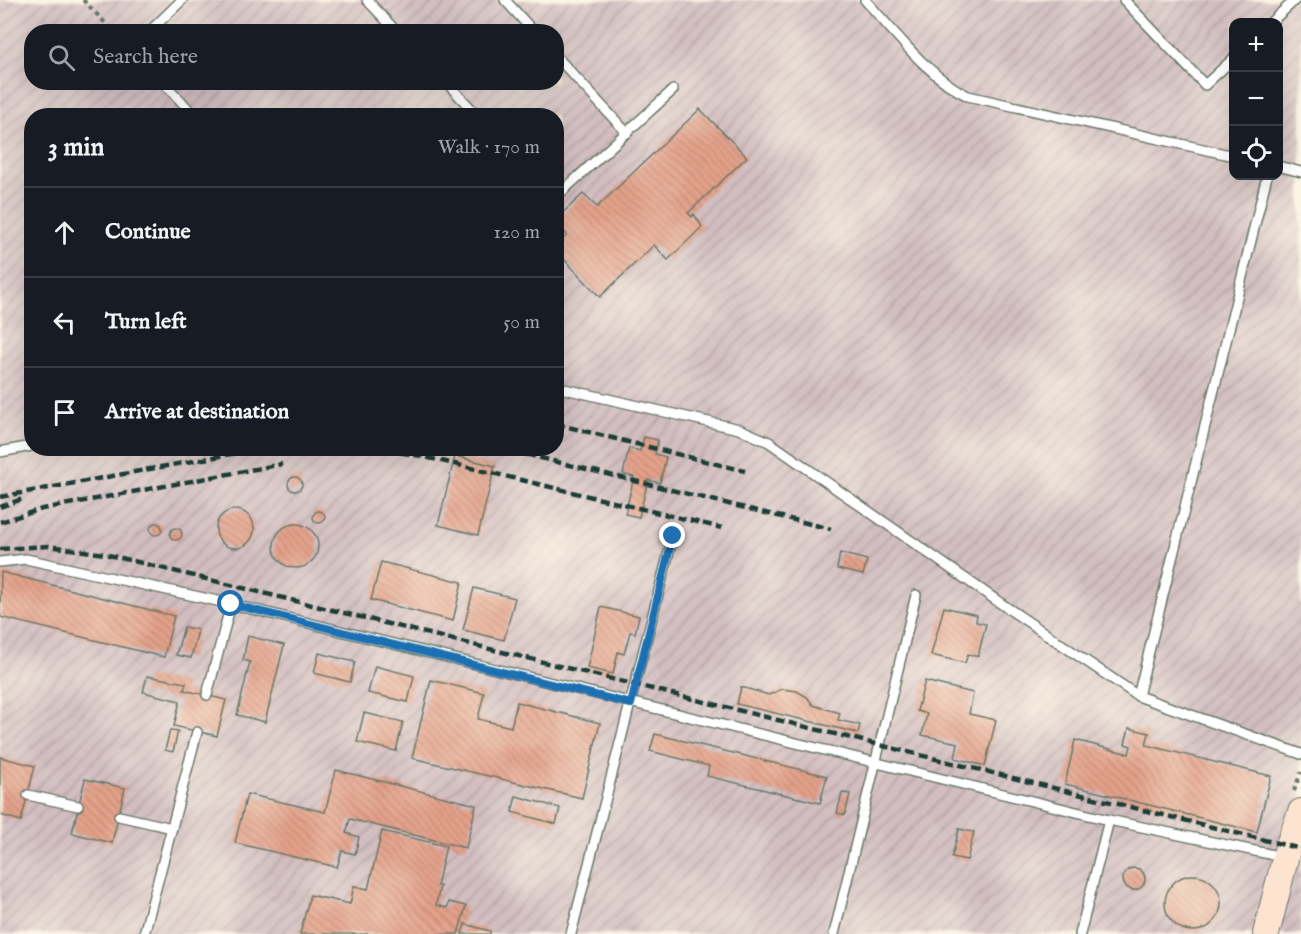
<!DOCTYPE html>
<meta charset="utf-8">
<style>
body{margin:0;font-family:"IM FELL English",serif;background:#20242c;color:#f1f3f6}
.controls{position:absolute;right:18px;top:18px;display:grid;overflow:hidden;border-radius:12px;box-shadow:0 6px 24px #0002}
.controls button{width:54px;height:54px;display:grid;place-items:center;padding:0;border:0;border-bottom:2px solid #363941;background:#171b24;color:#f1f3f6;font:30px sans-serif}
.stop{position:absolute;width:18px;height:18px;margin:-14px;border:4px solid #1f6fb2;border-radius:50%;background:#fff}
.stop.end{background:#1f6fb2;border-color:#fff;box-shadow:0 2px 6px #0008}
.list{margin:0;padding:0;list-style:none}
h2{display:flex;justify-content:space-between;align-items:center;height:78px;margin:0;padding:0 24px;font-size:26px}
h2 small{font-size:20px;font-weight:400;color:#9ea1a6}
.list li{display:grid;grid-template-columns:39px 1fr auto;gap:18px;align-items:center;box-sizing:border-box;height:90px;padding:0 24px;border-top:2px solid #363941}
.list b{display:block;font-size:22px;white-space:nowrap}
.list em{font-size:20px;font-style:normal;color:#9ea1a6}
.icon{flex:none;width:33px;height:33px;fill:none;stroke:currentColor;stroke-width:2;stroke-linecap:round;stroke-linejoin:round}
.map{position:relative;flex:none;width:1301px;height:934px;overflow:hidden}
.search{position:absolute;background:#171b24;box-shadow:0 6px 24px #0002;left:24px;top:24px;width:540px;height:66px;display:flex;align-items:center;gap:15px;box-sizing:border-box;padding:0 21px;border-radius:24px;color:#9ea1a6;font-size:22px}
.panel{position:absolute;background:#171b24;box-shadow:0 6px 24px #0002;left:24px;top:108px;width:540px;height:348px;border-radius:24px}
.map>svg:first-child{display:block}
.industrial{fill:url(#industrial-furrows);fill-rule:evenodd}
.building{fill:url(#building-back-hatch)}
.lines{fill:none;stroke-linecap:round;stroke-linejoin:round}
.lane-casing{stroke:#6b786a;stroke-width:12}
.secondary-casing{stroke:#6b786a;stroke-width:28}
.path{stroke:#6b786a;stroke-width:4;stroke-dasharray:4.5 4.5;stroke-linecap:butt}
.lane{stroke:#fff;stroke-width:9}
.secondary{stroke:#fde4d0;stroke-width:26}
.rail{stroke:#1f3d34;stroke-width:4.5;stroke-dasharray:9 4.5;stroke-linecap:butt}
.route{stroke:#1f6fb2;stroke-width:8}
</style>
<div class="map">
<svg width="1301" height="934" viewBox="0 0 1301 934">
<defs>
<pattern id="industrial-furrows" width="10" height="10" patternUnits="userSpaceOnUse" patternTransform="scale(1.5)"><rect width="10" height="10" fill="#d2bec1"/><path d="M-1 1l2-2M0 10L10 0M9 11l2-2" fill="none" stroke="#aa9c9e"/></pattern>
<pattern id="building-back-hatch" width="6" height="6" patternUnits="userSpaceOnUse" patternTransform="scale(1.5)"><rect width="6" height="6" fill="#e5a28a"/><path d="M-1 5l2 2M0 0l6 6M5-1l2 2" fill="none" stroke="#b98572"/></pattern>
</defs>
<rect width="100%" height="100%" fill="#fcf5e5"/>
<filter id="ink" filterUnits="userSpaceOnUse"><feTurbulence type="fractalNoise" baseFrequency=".0167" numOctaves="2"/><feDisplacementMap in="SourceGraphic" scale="12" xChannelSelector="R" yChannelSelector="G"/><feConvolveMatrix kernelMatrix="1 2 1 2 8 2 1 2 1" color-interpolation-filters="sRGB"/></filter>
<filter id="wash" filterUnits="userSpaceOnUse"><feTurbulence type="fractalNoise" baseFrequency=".008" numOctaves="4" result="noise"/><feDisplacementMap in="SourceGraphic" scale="24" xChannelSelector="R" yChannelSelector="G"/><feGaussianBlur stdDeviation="1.35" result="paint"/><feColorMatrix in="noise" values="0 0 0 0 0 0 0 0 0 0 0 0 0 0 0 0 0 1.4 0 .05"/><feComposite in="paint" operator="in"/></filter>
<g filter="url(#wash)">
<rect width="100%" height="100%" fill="#f7e7cf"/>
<path class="industrial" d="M0,0H1301V934H0ZM1234,22H1278V176H1234ZM32,32H556V82H32ZM32,116H556V448H32Z"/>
<g id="blocks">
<g class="building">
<path d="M700,109L747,157L688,213L692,217L694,214L702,227L668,260L654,245L600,297L556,251V246L567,235L556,224V219L583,194L597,207Z"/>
<path d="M644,437L658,440L655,454L666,457L660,483L648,480L639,517L625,514L634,477L623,474L629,448L640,451Z"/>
<path d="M455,456L495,466L478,535L438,525Z"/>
<circle cx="295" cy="484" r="7"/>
<circle cx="235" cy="529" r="19"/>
<circle cx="319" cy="517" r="6"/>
<circle cx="156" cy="529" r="6"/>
<circle cx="296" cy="546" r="22"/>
<circle cx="176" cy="534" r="6"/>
<path d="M840,553L867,560L863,575L837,569Z"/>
<path d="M381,562L462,582L453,621L371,600Z"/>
<path d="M1,572L174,616L164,657L0,617Z"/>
<path d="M474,588L515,598L504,640L463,630Z"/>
<path d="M601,607L639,616L635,633L630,632L624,654L618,652L613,674L587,668Z"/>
<path d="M944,607L977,615L976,622L986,624L978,656L968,654L965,663L931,655Z"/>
<path d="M184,627L198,630L191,658L176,655Z"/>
<path d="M248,636L284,645L265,722L237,715L250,662L243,660Z"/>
<path d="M319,653L355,662L350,682L314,673Z"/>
<path d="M375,666L414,676L408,702L368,693Z"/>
<path d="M147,676L186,683L184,690L226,700L217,736L174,726L180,701L143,692Z"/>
<path d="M431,680L484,693L478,719L511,727L517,702L600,723L582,798L412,758Z"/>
<path d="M925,681L973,693L969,714L996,720L985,766L955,758L958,743L922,735L927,714L917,711Z"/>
<path d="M741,687L769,695L782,689L797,691L807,697L813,705L840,713L838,720L860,725L858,733L737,704Z"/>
<path d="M364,713L403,722L396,751L357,742Z"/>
<path d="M1129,728L1149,733L1146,745L1271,776L1257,832L1065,784L1075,740L1129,754L1131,746L1125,744Z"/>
<path d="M170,730L178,731L173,752L165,750Z"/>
<path d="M655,734L827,776L820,803L707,776L709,766L650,751Z"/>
<path d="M0,757L35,766L21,821L0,815Z"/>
<path d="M336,770L476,805L466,848L350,819L346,833L359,837L355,854L342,851L337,867L235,843L247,794L325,812Z"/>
<path d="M85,779L125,788L112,843L72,833Z"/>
<path d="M842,793L850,794L845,815L837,813Z"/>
<path d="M516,796L560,808L556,824L512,812Z"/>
<path d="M959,829L974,832L967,860L952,857Z"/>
<path d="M382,831L446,846L437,886H440L436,905L447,908L449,902L466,906L458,934H300L310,895L350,904L354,886L368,889Z"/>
<circle cx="1134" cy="879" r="11"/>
<circle cx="1193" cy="903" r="28"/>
<path d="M465,924L490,931V934H462Z"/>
</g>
</g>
</g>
<g filter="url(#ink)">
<use href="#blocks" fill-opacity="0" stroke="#6b786a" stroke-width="1.5"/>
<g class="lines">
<g class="lane-casing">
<g id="lane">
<path d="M367,0L397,32"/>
<path d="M505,0L534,32"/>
<path d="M865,0C894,31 929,78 968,96L1234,156"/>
<path d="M1124,0L1205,85L1234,58"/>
<path d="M1271,22L1295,0"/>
<path d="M149,32L182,0"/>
<path d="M556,56L627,133"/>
<path d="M163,82L195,116"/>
<path d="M446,82L478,116"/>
<path d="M1278,166L1301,172"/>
<path d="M556,197L673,90"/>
<path d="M556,387L739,429L769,442L1006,607L1138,696L1301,754"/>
<path d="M0,452L32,446"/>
<path d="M0,562L26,559L231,604"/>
<path d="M207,695L231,604L1109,820L1283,857"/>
<path d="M1138,696L1267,176"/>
<path d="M28,795L78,806"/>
<path d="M119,816L172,828"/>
<path d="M144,934L197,732"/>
<path d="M571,934L673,536"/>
<path d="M834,934L916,595"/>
<path d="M1080,934L1109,820"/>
</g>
</g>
<g class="secondary-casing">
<path id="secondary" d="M1266,934L1288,847L1301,812"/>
</g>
<g class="path">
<path d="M83,0L114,32"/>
<path d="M1294,791L1301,772"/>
</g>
<use href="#lane" class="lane"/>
<use href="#secondary" class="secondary"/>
<g class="rail">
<path d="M556,424L745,471"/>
<path d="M374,448L421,456L722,528"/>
<path d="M500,448L831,529"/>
<path d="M255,453L300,448"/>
<path d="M0,497L263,448"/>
<path d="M0,507L22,499"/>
<path d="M0,522L42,509L282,464"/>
<path d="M0,549L49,546L105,554L1301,849"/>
</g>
</g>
</g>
<g class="lines" filter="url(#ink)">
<path class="route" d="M231,604L631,704L673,536"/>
</g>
</svg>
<div class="controls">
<button>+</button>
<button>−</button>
<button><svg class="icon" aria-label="locate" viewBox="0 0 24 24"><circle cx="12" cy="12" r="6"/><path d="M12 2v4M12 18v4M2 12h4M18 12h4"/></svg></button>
</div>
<div class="stop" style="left:231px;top:604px"></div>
<div class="stop end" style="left:673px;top:536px"></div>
<div class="search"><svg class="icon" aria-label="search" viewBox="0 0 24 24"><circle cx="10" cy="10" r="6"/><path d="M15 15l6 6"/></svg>Search here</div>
<section class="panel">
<h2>3 min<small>Walk · 170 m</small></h2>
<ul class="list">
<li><svg class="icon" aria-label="ahead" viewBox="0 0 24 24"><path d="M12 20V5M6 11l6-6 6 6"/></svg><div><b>Continue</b></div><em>120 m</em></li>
<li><svg class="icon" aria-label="left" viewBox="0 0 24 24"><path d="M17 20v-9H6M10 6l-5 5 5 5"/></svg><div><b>Turn left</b></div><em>50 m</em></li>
<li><svg class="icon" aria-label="arrive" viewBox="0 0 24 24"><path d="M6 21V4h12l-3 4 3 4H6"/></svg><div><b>Arrive at destination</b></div></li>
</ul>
</section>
</div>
